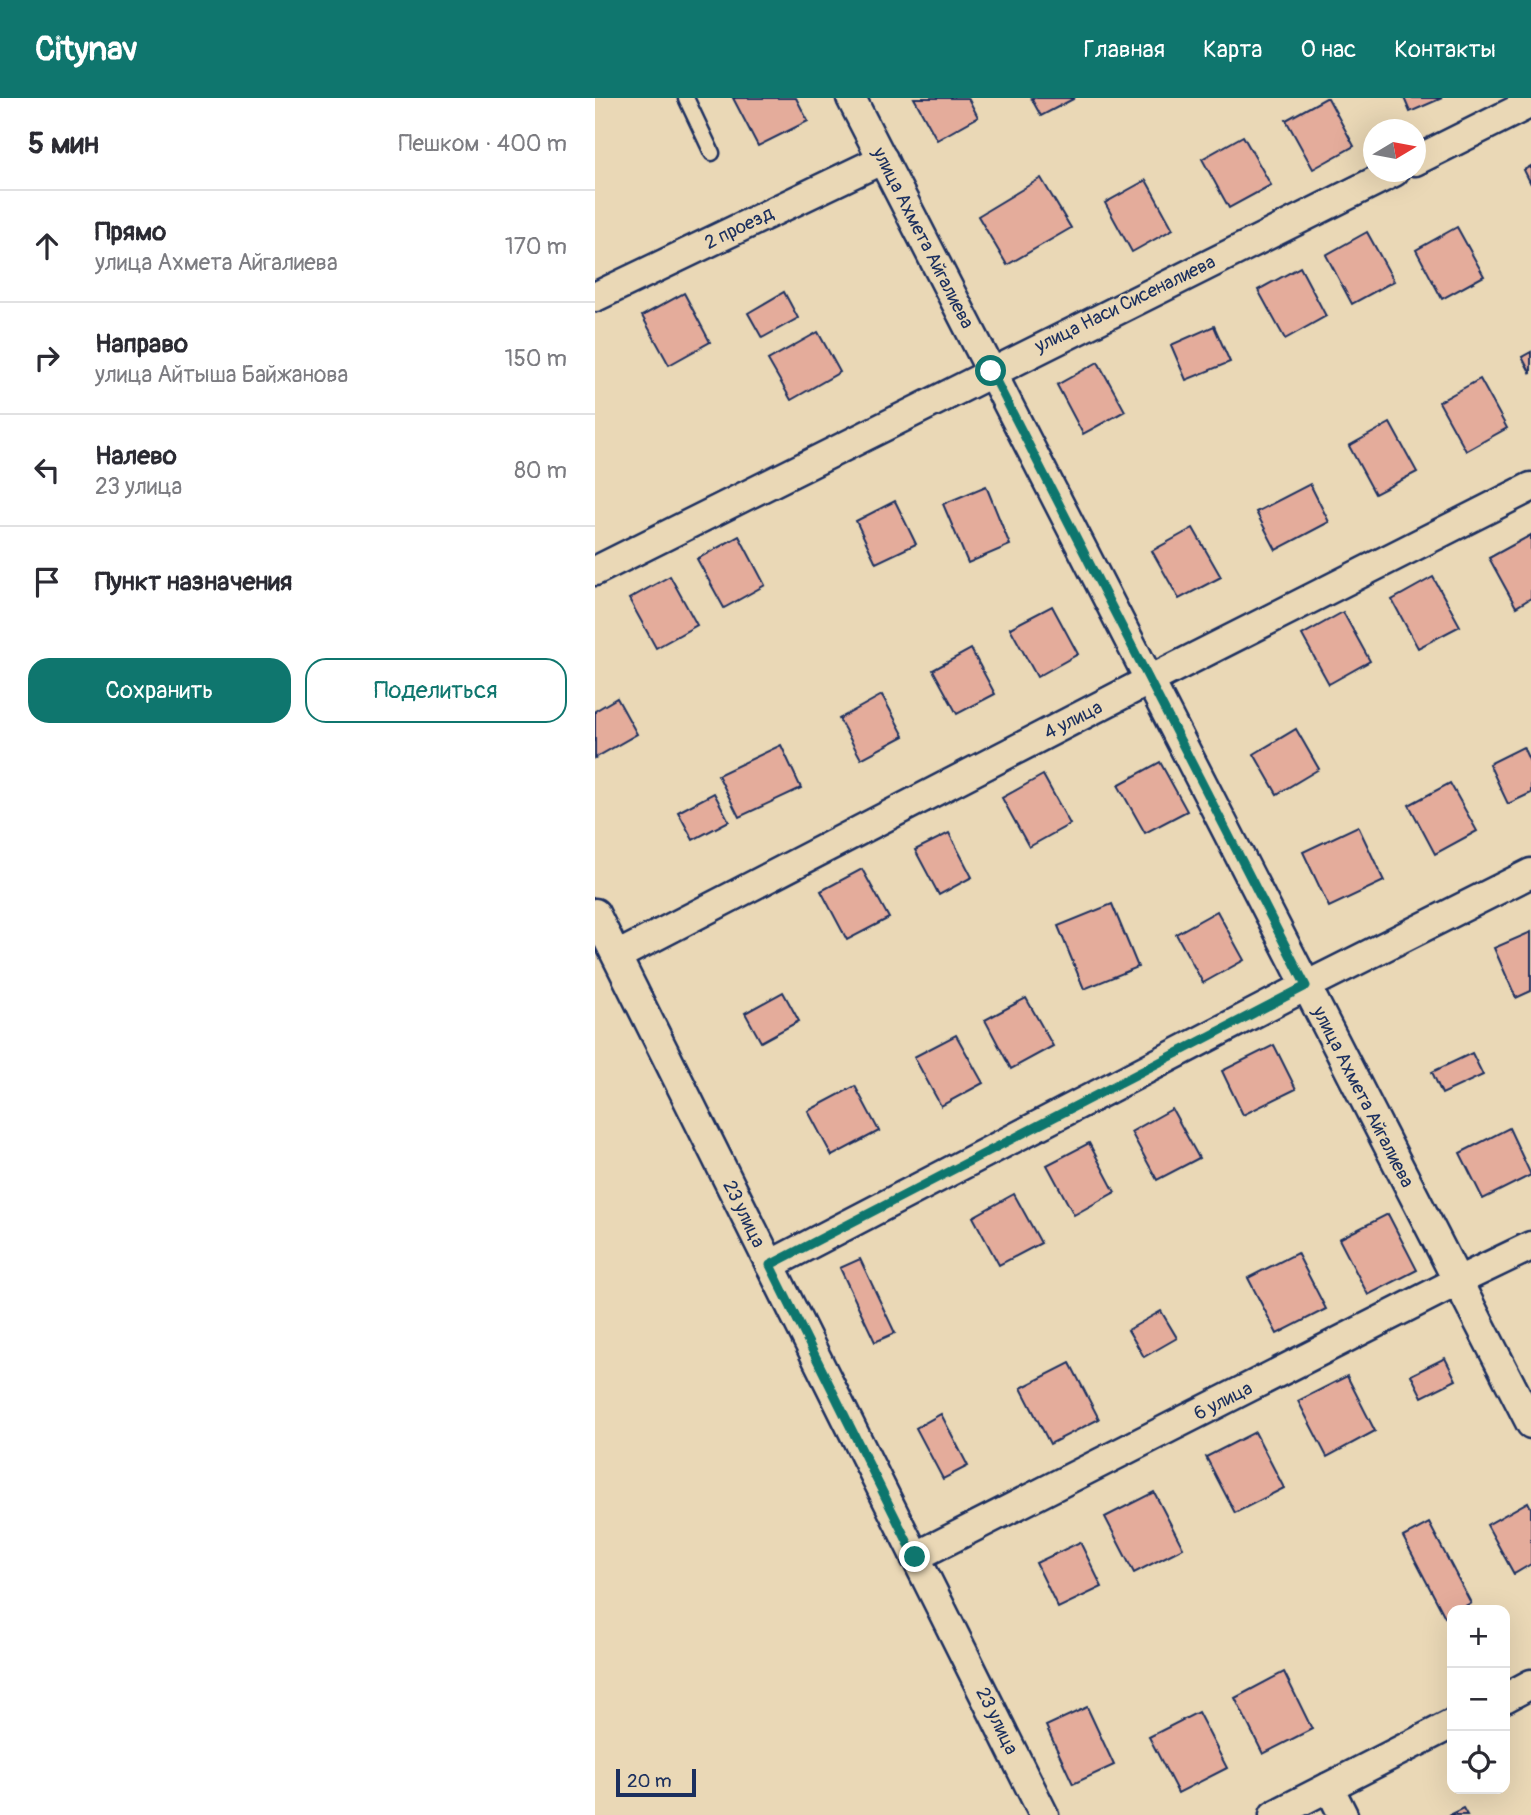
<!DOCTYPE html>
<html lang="ru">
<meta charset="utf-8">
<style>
body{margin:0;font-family:Pangolin,sans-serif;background:#f2f2f3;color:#2b2b33}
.controls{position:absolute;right:21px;bottom:21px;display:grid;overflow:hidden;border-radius:14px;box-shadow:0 7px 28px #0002}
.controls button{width:63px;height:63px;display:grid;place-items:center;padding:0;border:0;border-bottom:2px solid #e1e1e2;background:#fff;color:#2b2b33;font:35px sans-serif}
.compass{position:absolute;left:768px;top:21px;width:63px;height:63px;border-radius:50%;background:#fff;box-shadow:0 7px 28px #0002;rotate:80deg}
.scale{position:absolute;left:21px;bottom:18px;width:80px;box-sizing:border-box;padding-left:7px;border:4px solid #1b2f5e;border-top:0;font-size:19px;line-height:24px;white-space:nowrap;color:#1b2f5e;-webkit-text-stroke:5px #ead8b6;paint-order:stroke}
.stop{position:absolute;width:21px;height:21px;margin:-16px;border:5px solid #0f766e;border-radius:50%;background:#fff}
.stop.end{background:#0f766e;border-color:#fff;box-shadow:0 2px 7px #0008}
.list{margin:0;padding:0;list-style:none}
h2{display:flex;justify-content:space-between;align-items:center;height:91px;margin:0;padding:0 28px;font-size:30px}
h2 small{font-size:23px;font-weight:400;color:#7c7c81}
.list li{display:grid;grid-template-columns:46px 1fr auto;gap:21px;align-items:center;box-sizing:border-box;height:112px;padding:0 28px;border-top:2px solid #e1e1e2}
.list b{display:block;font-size:26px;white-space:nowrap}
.list p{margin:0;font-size:23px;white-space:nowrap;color:#7c7c81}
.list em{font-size:23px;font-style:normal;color:#7c7c81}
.actions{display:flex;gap:14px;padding:21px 28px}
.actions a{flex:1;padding:16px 0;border:2px solid #0f766e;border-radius:21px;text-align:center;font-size:24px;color:#0f766e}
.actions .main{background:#0f766e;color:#fff}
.icon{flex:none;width:38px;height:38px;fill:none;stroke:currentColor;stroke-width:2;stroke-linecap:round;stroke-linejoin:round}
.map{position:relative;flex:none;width:936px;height:1717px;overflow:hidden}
header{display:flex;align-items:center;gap:42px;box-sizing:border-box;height:98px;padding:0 35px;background:#0f766e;color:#fff}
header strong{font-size:33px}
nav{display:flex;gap:38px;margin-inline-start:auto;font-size:24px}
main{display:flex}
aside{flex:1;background:#fff}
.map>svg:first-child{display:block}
.building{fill:#e4ac9b;stroke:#1b2f5e;stroke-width:2}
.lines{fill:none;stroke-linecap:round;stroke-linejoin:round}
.lane-casing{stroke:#1b2f5e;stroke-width:19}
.street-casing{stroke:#1b2f5e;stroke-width:33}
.lane{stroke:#ead8b6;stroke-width:14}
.street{stroke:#ead8b6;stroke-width:28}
.route{stroke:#0f766e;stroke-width:9}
.labels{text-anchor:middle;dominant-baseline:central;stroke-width:5;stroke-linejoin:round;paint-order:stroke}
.street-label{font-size:19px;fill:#1b2f5e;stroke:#ead8b6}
</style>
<header>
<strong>Citynav</strong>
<nav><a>Главная</a><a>Карта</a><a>О нас</a><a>Контакты</a></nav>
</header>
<main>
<aside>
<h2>5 мин<small>Пешком · 400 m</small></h2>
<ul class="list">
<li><svg class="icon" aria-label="ahead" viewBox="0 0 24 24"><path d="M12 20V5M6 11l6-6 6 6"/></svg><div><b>Прямо</b><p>улица Ахмета Айгалиева</p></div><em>170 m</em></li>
<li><svg class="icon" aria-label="right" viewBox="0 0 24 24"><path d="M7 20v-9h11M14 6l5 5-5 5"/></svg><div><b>Направо</b><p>улица Айтыша Байжанова</p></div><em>150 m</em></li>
<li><svg class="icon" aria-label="left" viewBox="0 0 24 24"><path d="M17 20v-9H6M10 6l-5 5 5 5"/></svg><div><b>Налево</b><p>23 улица</p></div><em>80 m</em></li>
<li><svg class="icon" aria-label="arrive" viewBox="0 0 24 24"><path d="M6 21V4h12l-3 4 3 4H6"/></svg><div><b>Пункт назначения</b></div></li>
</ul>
<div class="actions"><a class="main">Сохранить</a><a>Поделиться</a></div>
</aside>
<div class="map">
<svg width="936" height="1717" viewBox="0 0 936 1717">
<rect width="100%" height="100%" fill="#ead8b6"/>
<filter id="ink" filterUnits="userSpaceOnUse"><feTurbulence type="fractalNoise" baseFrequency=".0143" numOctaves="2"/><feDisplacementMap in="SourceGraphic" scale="14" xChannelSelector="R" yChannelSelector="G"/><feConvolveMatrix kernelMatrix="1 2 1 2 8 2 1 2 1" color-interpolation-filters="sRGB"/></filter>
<g filter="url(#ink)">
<g class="building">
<path d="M138,0H201L213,23L163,48Z"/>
<path d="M319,0H373L383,19L342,42Z"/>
<path d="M436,0H480L446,18Z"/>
<path d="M731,0H733L759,48L718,71L691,22Z"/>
<path d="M809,0H847L815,14Z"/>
<path d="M648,38L676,87L634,110L607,61Z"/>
<path d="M936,68V86L929,72Z"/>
<path d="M446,80L476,130L412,167L383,118Z"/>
<path d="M551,82L578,131L537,154L510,105Z"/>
<path d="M862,129L889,178L847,201L821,152Z"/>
<path d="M772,134L799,183L757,206L731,157Z"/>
<path d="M705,169L731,218L690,241L663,192Z"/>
<path d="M189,194L203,220L167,240L153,215Z"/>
<path d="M89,195L115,244L74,267L47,218Z"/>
<path d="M619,228L635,264L591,282L576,247Z"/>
<path d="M223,234L245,274L196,302L173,262Z"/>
<path d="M936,254V276L927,259Z"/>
<path d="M503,264L530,313L488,336L462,287Z"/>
<path d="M885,281L912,330L871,353L844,304Z"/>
<path d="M795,325L822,374L780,396L754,348Z"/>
<path d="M715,386L734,424L681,452L661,414Z"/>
<path d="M391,388L415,447L373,465L348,406Z"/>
<path d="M300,403L321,446L281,465L261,423Z"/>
<path d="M598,430L626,479L584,501L557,453Z"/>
<path d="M936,437V500L921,509L894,460Z"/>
<path d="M144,438L170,487L129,510L102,461Z"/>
<path d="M75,478L102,527L61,550L34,501Z"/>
<path d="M838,479L865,528L823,550L797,502Z"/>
<path d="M457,508L483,556L442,579L415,530Z"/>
<path d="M748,514L775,563L734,586L707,537Z"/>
<path d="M376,551L400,596L362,616L338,572Z"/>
<path d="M287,597L309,638L266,661L244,621Z"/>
<path d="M22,600L42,636L0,660V613Z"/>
<path d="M701,631L724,671L682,696L659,656Z"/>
<path d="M186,647L206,690L144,719L123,677Z"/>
<path d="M928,649L936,666V695L913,706L894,666Z"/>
<path d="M565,664L592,713L550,735L523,687Z"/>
<path d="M448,677L475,726L434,749L407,700Z"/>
<path d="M855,685L882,733L840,756L814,707Z"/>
<path d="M119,695L134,723L98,742L83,714Z"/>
<path d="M763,728L789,783L734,809L708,754Z"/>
<path d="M354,735L377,779L344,797L320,752Z"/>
<path d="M267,771L294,820L252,842L226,793Z"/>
<path d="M517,806L543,869L489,891L463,828Z"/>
<path d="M622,813L649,862L608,885L581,836Z"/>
<path d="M936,834V893L921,900L899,850Z"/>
<path d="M188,894L204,923L166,944L150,915Z"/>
<path d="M431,900L458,948L416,971L390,922Z"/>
<path d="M361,937L388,985L346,1008L319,959Z"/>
<path d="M679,947L701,991L648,1017L627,973Z"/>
<path d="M877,955L888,977L847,996L837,974Z"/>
<path d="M260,988L284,1033L237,1058L213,1013Z"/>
<path d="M577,1011L604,1060L562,1082L536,1034Z"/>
<path d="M914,1030L936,1077L888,1101L865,1055Z"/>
<path d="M494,1045L520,1094L479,1117L452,1067Z"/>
<path d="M419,1096L446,1145L404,1167L378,1119Z"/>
<path d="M793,1116L822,1172L773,1197L744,1141Z"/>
<path d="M702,1155L731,1211L682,1236L653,1180Z"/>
<path d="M265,1161L300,1235L280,1244L245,1170Z"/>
<path d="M566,1213L582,1240L549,1259L533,1232Z"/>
<path d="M850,1260L861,1282L827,1299L816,1277Z"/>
<path d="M475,1265L504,1321L455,1346L426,1290Z"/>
<path d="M752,1278L780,1333L732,1359L703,1303Z"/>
<path d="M346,1316L373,1368L348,1381L321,1330Z"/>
<path d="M660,1334L689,1390L640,1415L611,1359Z"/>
<path d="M559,1394L588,1450L539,1475L510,1419Z"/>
<path d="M933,1404L936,1410V1466L919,1476L892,1427Z"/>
<path d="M834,1425L876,1505L863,1512H857V1515L850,1519L808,1439Z"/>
<path d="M485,1444L507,1489L463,1510L441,1465Z"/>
<path d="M689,1574L717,1631L668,1656L640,1600Z"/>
<path d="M492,1609L519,1667L478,1686L451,1628Z"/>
<path d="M603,1614L632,1670L583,1695L554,1639Z"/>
<path d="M868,1710L872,1717H854Z"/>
</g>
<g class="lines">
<g class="lane-casing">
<path id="lane" d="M91,0L117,55"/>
</g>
<g class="street-casing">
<g id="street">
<path d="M256,0L936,1326"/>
<path d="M820,63L936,5"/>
<path d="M0,199L288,61"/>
<path d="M0,473L799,74"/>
<path d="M0,815L449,1717"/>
<path d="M22,858L555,582L936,389"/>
<path d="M175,1167L711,888L936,775"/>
<path d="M320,1459L863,1183L936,1148"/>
<path d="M910,1600L936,1586"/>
<path d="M734,1689L748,1717"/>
<path d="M679,1717L857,1626"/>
</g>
</g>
<use href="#lane" class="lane"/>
<use href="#street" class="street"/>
</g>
</g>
<g class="lines" filter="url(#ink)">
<path class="route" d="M320,1459L175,1167L711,888L396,273"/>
</g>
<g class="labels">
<g class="street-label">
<text transform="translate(144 130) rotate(-26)">2 проезд</text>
<text transform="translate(328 140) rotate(63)">улица Ахмета Айгалиева</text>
<text transform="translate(530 206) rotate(-26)">улица Наси Сисеналиева</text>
<text transform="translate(478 622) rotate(-27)">4 улица</text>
<text transform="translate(768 999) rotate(63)">улица Ахмета Айгалиева</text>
<text transform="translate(149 1116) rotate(64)">23 улица</text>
<text transform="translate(628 1303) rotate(-27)">6 улица</text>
<text transform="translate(402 1623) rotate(64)">23 улица</text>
</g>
</g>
</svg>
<div class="controls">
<button>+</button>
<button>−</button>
<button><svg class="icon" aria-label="locate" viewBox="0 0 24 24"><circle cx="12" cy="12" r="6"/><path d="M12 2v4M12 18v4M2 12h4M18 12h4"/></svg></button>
</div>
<svg class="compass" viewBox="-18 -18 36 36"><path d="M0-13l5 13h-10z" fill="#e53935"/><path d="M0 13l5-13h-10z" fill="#7c7c81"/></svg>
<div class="scale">20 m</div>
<div class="stop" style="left:396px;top:273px"></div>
<div class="stop end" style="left:320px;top:1459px"></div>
</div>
</main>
